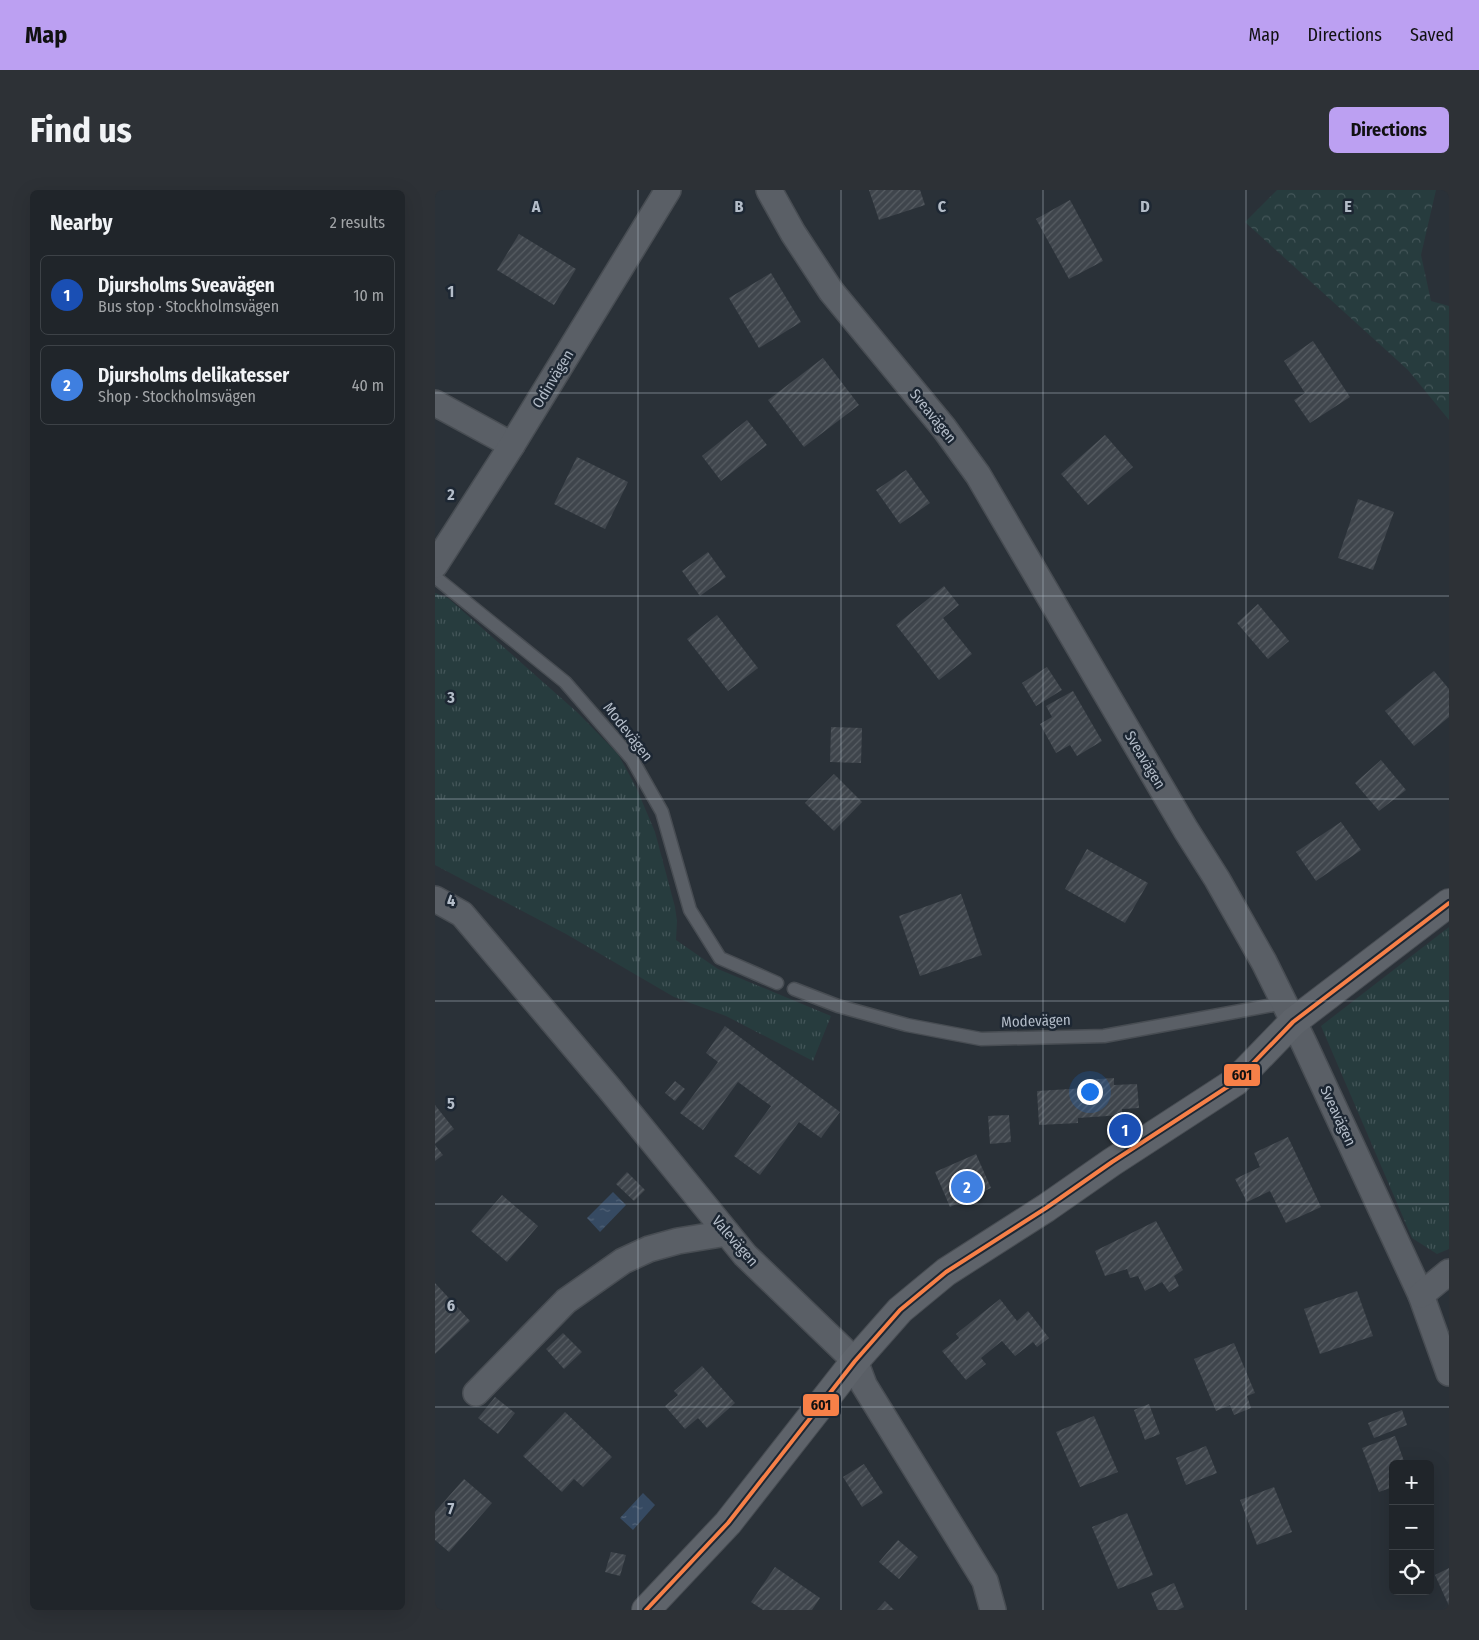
<!DOCTYPE html>
<meta charset="utf-8">
<style>
body{margin:0;font-family:"Fira Sans Condensed",sans-serif;background:#2d3136;color:#f1f3f6}
.controls{position:absolute;right:15px;bottom:15px;display:grid;overflow:hidden;border-radius:8px;box-shadow:0 5px 20px #0002}
.controls button{width:45px;height:45px;display:grid;place-items:center;padding:0;border:0;border-bottom:1px solid #3d4247;background:#20252a;color:#f1f3f6;font:25px sans-serif}
.you{position:absolute;left:654px;top:901px;width:18px;height:18px;margin:-12px;border:4px solid #fff;border-radius:50%;background:#1a73e8;box-shadow:0 0 0 8px #1a73e833}
.badge{display:grid;place-items:center;width:32px;height:32px;border-radius:50%;background:#bca0f2;color:#fff;font-size:16px;font-weight:700}
.pin{position:absolute;translate:-50% -50%;border:2px solid #fff;box-shadow:0 1px 5px #0006}
.list{margin:0;padding:0;list-style:none}
h2{display:flex;justify-content:space-between;align-items:center;height:65px;margin:0;padding:0 20px;font-size:21px}
h2 small{font-size:16px;font-weight:400;color:#a2a5a8}
.list li{display:grid;grid-template-columns:32px 1fr auto;gap:15px;align-items:center;box-sizing:border-box;height:80px;margin:0 10px 10px;padding:0 10px;border:1px solid #3d4247;border-radius:8px}
.list b{display:block;font-size:19px;white-space:nowrap}
.list p{margin:0;font-size:16px;white-space:nowrap;color:#a2a5a8}
.list em{font-size:16px;font-style:normal;color:#a2a5a8}
.icon{flex:none;width:28px;height:28px;fill:none;stroke:currentColor;stroke-width:2;stroke-linecap:round;stroke-linejoin:round}
.map{position:relative;flex:none;width:1014px;height:1420px;overflow:hidden;border-radius:8px}
header{display:flex;align-items:center;gap:30px;box-sizing:border-box;height:70px;padding:0 25px;background:#bca0f2;color:#111}
header strong{font-size:24px}
nav{display:flex;gap:28px;margin-inline-start:auto;font-size:18px}
.intro{display:flex;align-items:center;justify-content:space-between;box-sizing:border-box;height:120px;padding:0 30px}
h1{margin:0;font-size:35px}
.button{padding:12px 22px;border-radius:8px;background:#bca0f2;color:#111;font-size:18px;font-weight:700}
main{display:flex;gap:30px;padding:0 30px}
aside{flex:1;background:#20252a;border-radius:8px;box-shadow:0 5px 20px #0002}
.map>svg:first-child{display:block}
.forest{fill:url(#forest-crowns)}
.park{fill:url(#park-tufts)}
.water{fill:url(#water-ripples)}
.building{fill:url(#building-hatch)}
.lines{fill:none;stroke-linecap:round;stroke-linejoin:round}
.lane-casing{stroke:#484d53;stroke-width:15}
.street-casing{stroke:#484d53;stroke-width:28}
.secondary-casing{stroke:#484d53;stroke-width:30}
.lane{stroke:#5a5f66;stroke-width:12}
.street{stroke:#5a5f66;stroke-width:25}
.secondary{stroke:#5e636a;stroke-width:28}
.bus-1-casing{stroke:#1d2733;stroke-width:8}
.bus-1{stroke:#f78048;stroke-width:4}
.grid{fill:none;stroke:#b4bdc9;stroke-width:1;stroke-opacity:0.55}
.labels{text-anchor:middle;dominant-baseline:central;stroke-width:5;stroke-linejoin:round;paint-order:stroke}
.street-label{font-size:15px;fill:#b4bdc9;stroke:#1d2733}
.grid-label{font-size:16px;text-anchor:middle;font-weight:bold;fill:#b4bdc9;stroke:#1d2733;stroke-width:5;stroke-linejoin:round;paint-order:stroke}
.line-badge{stroke:#1d2733;stroke-width:2}
.pale-badge-label{font-size:14px;text-anchor:middle;font-weight:bold;fill:#111}
</style>
<header>
<strong>Map</strong>
<nav><a>Map</a><a>Directions</a><a>Saved</a></nav>
</header>
<div class="intro"><h1>Find us</h1><a class="button">Directions</a></div>
<main>
<aside>
<h2>Nearby<small>2 results</small></h2>
<ul class="list">
<li><span class="badge" style="background:#1a4fb4">1</span><div><b>Djursholms Sveavägen</b><p>Bus stop · Stockholmsvägen</p></div><em>10 m</em></li>
<li><span class="badge" style="background:#3f7fe0">2</span><div><b>Djursholms delikatesser</b><p>Shop · Stockholmsvägen</p></div><em>40 m</em></li>
</ul>
</aside>
<div class="map">
<svg width="1014" height="1420" viewBox="0 0 1014 1420">
<defs>
<pattern id="forest-crowns" width="20" height="18" patternUnits="userSpaceOnUse" patternTransform="scale(1.25)"><rect width="20" height="18" fill="#273c3e"/><path d="M2 6a3 3 0 1 1 6 0M12 15a3 3 0 1 1 6 0" fill="none" stroke="#445659"/></pattern>
<pattern id="park-tufts" width="24" height="20" patternUnits="userSpaceOnUse" patternTransform="scale(1.25)"><rect width="24" height="20" fill="#273c3e"/><path d="M3 7l-1-3M5 7V3M7 7l1-3M15 17l-1-3M17 17v-4M19 17l1-3" fill="none" stroke="#445659"/></pattern>
<pattern id="water-ripples" width="26" height="14" patternUnits="userSpaceOnUse" patternTransform="scale(1.25)"><rect width="26" height="14" fill="#364a62"/><path d="M2 4q2-2 4 0t4 0M15 11q2-2 4 0t4 0" fill="none" stroke="#516277"/></pattern>
<pattern id="building-hatch" width="6" height="6" patternUnits="userSpaceOnUse" patternTransform="scale(1.25)"><rect width="6" height="6" fill="#3f454c"/><path d="M-1 1l2-2M0 6l6-6M5 7l2-2" fill="none" stroke="#585e64"/></pattern>
</defs>
<rect width="100%" height="100%" fill="#2a3138"/>
<path class="forest" d="M842,0H1001L986,65L996,111L1014,116V230L973,180L810,32Z"/>
<g class="park">
<path d="M0,403L13,408L143,523L183,564L201,597L220,642L240,717L242,731L241,750L283,779L396,826L378,871L291,826L239,807L131,744L0,675Z"/>
<path d="M1014,737V1059L1002,1064L977,1048L886,836Z"/>
</g>
<g class="water">
<path d="M178,1002L191,1015L165,1042L152,1028Z"/>
<path d="M208,1303L220,1315L198,1340L185,1328Z"/>
</g>
<g class="building">
<path d="M434,0H485L490,15L444,30Z"/>
<path d="M635,10L668,71L634,89L601,29Z"/>
<path d="M84,44L141,79L119,115L62,80Z"/>
<path d="M336,83L366,132L324,158L294,108Z"/>
<path d="M878,151L915,207L875,233L859,210L870,203L849,171Z"/>
<path d="M388,168L424,215L369,257L333,210Z"/>
<path d="M312,230L332,255L286,291L267,266Z"/>
<path d="M670,245L698,277L653,315L626,284Z"/>
<path d="M142,267L193,292L170,339L119,314Z"/>
<path d="M471,280L495,313L465,334L441,300Z"/>
<path d="M923,309L959,322L938,380L903,368Z"/>
<path d="M273,362L291,387L265,406L247,381Z"/>
<path d="M509,396L524,415L508,428L537,464L504,490L461,435Z"/>
<path d="M823,414L854,451L833,469L802,433Z"/>
<path d="M282,425L323,478L293,501L252,449Z"/>
<path d="M612,477L627,500L601,516L587,493Z"/>
<path d="M999,481L1014,499V527L979,556L950,521Z"/>
<path d="M638,501L667,551L642,566L635,555L621,563L605,534L617,527L611,516Z"/>
<path d="M396,537L427,538L426,573L395,572Z"/>
<path d="M946,570L971,600L944,621L920,593Z"/>
<path d="M399,584L427,612L399,641L370,613Z"/>
<path d="M906,632L926,660L881,691L861,662Z"/>
<path d="M652,659L713,693L690,733L630,699Z"/>
<path d="M526,704L547,765L485,786L464,726Z"/>
<path d="M290,836L405,922L386,948L364,932L325,985L299,966L336,916L303,892L268,940L245,923L283,872L271,863Z"/>
<path d="M679,888V895L702,894L704,918L687,919V925L643,928V933L604,935L602,901L652,898L651,890Z"/>
<path d="M240,891L250,899L240,911L230,903Z"/>
<path d="M0,915L19,939L0,954Z"/>
<path d="M574,925L576,952L555,954L553,926Z"/>
<path d="M853,947L886,1017L851,1033L835,1001L812,1012L800,989L825,977L819,963Z"/>
<path d="M0,955L8,965L0,971Z"/>
<path d="M541,964L556,998L515,1017L500,982Z"/>
<path d="M192,982L210,1000L199,1011L181,994Z"/>
<path d="M67,1005L103,1036L72,1072L36,1041Z"/>
<path d="M721,1031L748,1080L739,1086L744,1096L734,1102L727,1092L710,1101L703,1086L695,1088L692,1079L670,1086L660,1061Z"/>
<path d="M0,1093L35,1131L0,1164Z"/>
<path d="M922,1101L938,1146L885,1164L869,1119Z"/>
<path d="M565,1109L582,1131L593,1121L614,1148L602,1157L598,1152L580,1166L567,1151L546,1168L551,1174L531,1190L507,1161L524,1148L521,1144Z"/>
<path d="M128,1143L147,1162L129,1179L111,1159Z"/>
<path d="M799,1153L820,1203L812,1206L816,1218L799,1225L795,1215L781,1221L759,1169Z"/>
<path d="M267,1176L300,1213L272,1238L263,1228L250,1239L230,1216L243,1205L239,1201Z"/>
<path d="M60,1207L80,1223L63,1244L43,1228Z"/>
<path d="M714,1214L725,1244L710,1250L699,1220Z"/>
<path d="M967,1220L972,1235L939,1248L933,1233Z"/>
<path d="M130,1222L177,1267L148,1297L139,1289L127,1302L88,1266Z"/>
<path d="M659,1226L683,1282L645,1297L621,1242Z"/>
<path d="M960,1246L970,1274H958V1297L944,1302L927,1258Z"/>
<path d="M771,1256L782,1283L751,1295L741,1268Z"/>
<path d="M429,1274L448,1303L427,1317L408,1287Z"/>
<path d="M29,1289L57,1313L14,1362L0,1350V1322Z"/>
<path d="M839,1297L857,1342L822,1355L805,1310Z"/>
<path d="M692,1323L718,1385L683,1399L657,1337Z"/>
<path d="M463,1350L483,1367L464,1389L444,1372Z"/>
<path d="M176,1362L191,1365L185,1386L170,1382Z"/>
<path d="M340,1377L385,1408L377,1420H328L316,1412Z"/>
<path d="M1014,1378V1416L1000,1385Z"/>
<path d="M739,1393L749,1417L743,1420H723L716,1403Z"/>
<path d="M450,1411L459,1420H442Z"/>
</g>
<g class="lines">
<g class="lane-casing">
<g id="lane">
<path d="M0,387L130,492L197,569L227,622L255,720L285,768L342,793"/>
<path d="M359,799L403,816L472,835L546,849L669,846L849,813"/>
</g>
</g>
<g class="street-casing">
<g id="street">
<path d="M334,0L358,43L396,101L509,238L543,285L751,640L782,689L829,772L868,851L986,1105L1014,1183"/>
<path d="M0,213L77,255"/>
<path d="M0,375L77,255L233,0"/>
<path d="M0,709L27,724L174,898L310,1065L420,1171L429,1195L550,1391L558,1420"/>
<path d="M986,1105L1014,1082"/>
<path d="M41,1203L131,1111L188,1071L214,1059L243,1051L292,1043"/>
</g>
</g>
<g class="secondary-casing">
<path id="secondary" d="M211,1420L293,1333L420,1171L465,1120L511,1082L611,1018L677,972L800,892L858,832L1014,713"/>
</g>
<use href="#lane" class="lane"/>
<use href="#street" class="street"/>
<use href="#secondary" class="secondary"/>
<g class="bus-1-casing">
<path id="bus-1" d="M211,1420L293,1333L420,1171L465,1120L511,1082L611,1018L677,972L800,892L858,832L1014,713"/>
</g>
<use href="#bus-1" class="bus-1"/>
</g>
<path class="grid" d="M203,0V1420M406,0V1420M608,0V1420M811,0V1420M0,203H1014M0,406H1014M0,609H1014M0,811H1014M0,1014H1014M0,1217H1014"/>
<g class="labels">
<g class="street-label">
<text transform="translate(118 189) rotate(-59)">Odinvägen</text>
<text transform="translate(498 226) rotate(51)">Sveavägen</text>
<text transform="translate(193 542) rotate(52)">Modevägen</text>
<text transform="translate(710 570) rotate(59)">Sveavägen</text>
<text transform="translate(601 831) rotate(-2)">Modevägen</text>
<text transform="translate(903 926) rotate(65)">Sveavägen</text>
<text transform="translate(300 1051) rotate(49)">Valevägen</text>
</g>
</g>
<g class="grid-label">
<text x="101" y="22">A</text>
<text x="304" y="22">B</text>
<text x="507" y="22">C</text>
<text x="710" y="22">D</text>
<text x="913" y="22">E</text>
<text x="16" y="107">1</text>
<text x="16" y="310">2</text>
<text x="16" y="513">3</text>
<text x="16" y="716">4</text>
<text x="16" y="919">5</text>
<text x="16" y="1121">6</text>
<text x="16" y="1324">7</text>
</g>
<g class="line-badge">
<rect x="788" y="873" width="38" height="24" rx="5" fill="#f78048"/>
<rect x="367" y="1203" width="38" height="24" rx="5" fill="#f78048"/>
</g>
<g class="pale-badge-label">
<text x="807" y="890">601</text>
<text x="386" y="1220">601</text>
</g>
</svg>
<div class="controls">
<button>+</button>
<button>−</button>
<button><svg class="icon" aria-label="locate" viewBox="0 0 24 24"><circle cx="12" cy="12" r="6"/><path d="M12 2v4M12 18v4M2 12h4M18 12h4"/></svg></button>
</div>
<div class="you"></div>
<div class="pin badge" style="left:690px;top:940px;background:#1a4fb4">1</div>
<div class="pin badge" style="left:532px;top:997px;background:#3f7fe0">2</div>
</div>
</main>
